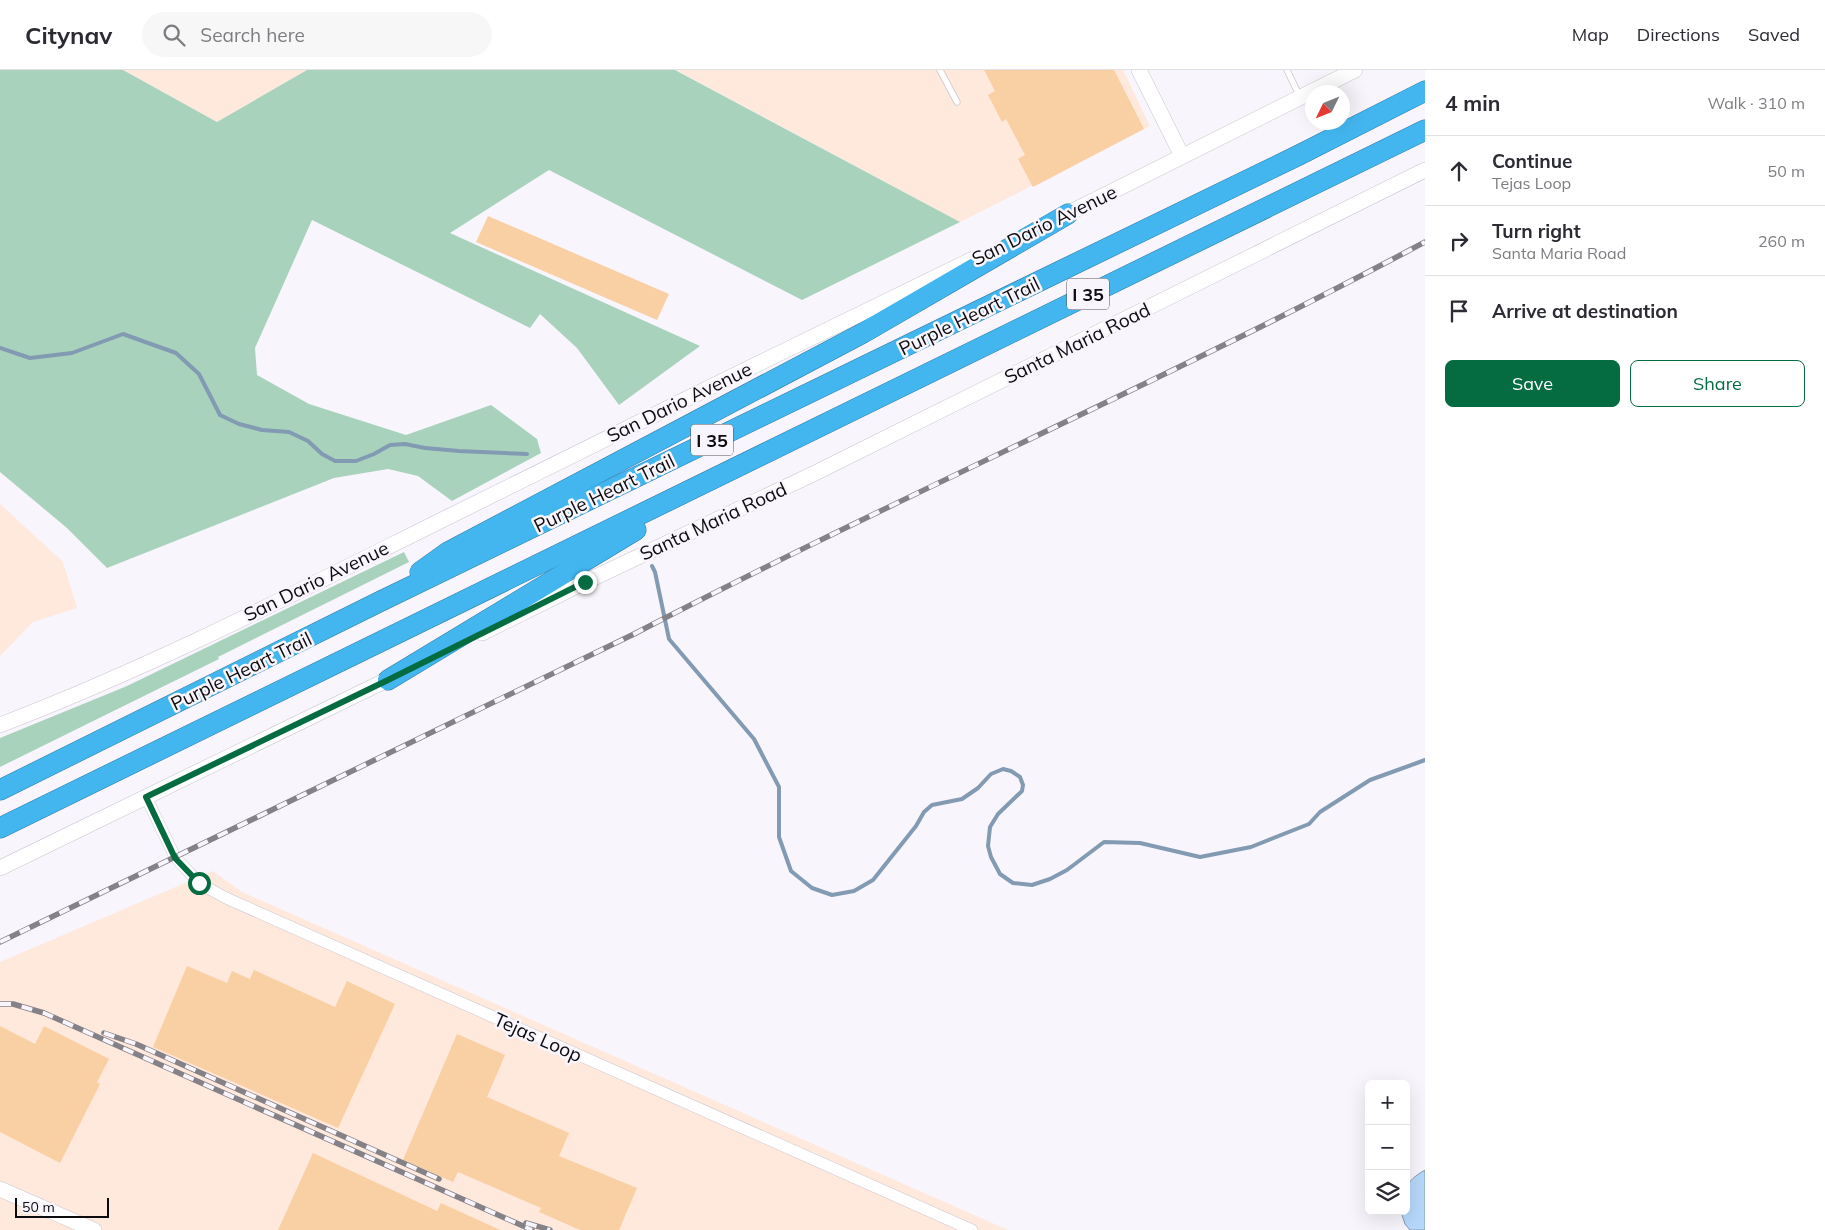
<!DOCTYPE html>
<meta charset="utf-8">
<style>
body{margin:0;font-family:Mulish,sans-serif;background:#f7f7f7;color:#2b2b33}
.controls{position:absolute;right:15px;bottom:15px;display:grid;overflow:hidden;border-radius:8px;box-shadow:0 5px 20px #0002}
.controls button{width:45px;height:45px;display:grid;place-items:center;padding:0;border:0;border-bottom:1px solid #e1e1e2;background:#fff;color:#2b2b33;font:25px sans-serif}
.compass{position:absolute;left:1305px;top:15px;width:45px;height:45px;border-radius:50%;background:#fff;box-shadow:0 5px 20px #0002;rotate:227deg}
.scale{position:absolute;left:15px;bottom:12px;width:94px;box-sizing:border-box;padding-left:5px;border:2px solid #0c0b0e;border-top:0;font-size:14px;line-height:18px;white-space:nowrap;color:#0c0b0e;-webkit-text-stroke:4px #f9f5fd;paint-order:stroke}
.stop{position:absolute;width:15px;height:15px;margin:-11px;border:4px solid #056c42;border-radius:50%;background:#fff}
.stop.end{background:#056c42;border-color:#fff;box-shadow:0 1px 5px #0008}
.list{margin:0;padding:0;list-style:none}
h2{display:flex;justify-content:space-between;align-items:center;height:65px;margin:0;padding:0 20px;font-size:21px}
h2 small{font-size:16px;font-weight:400;color:#7c7c81}
.list li{display:grid;grid-template-columns:32px 1fr auto;gap:15px;align-items:center;box-sizing:border-box;height:70px;padding:0 20px;border-top:1px solid #e1e1e2}
.list b{display:block;font-size:19px;white-space:nowrap}
.list p{margin:0;font-size:16px;white-space:nowrap;color:#7c7c81}
.list em{font-size:16px;font-style:normal;color:#7c7c81}
.actions{display:flex;gap:10px;padding:15px 20px}
.actions a{flex:1;padding:11px 0;border:1px solid #056c42;border-radius:8px;text-align:center;font-size:18px;color:#056c42}
.actions .main{background:#056c42;color:#fff}
.icon{flex:none;width:28px;height:28px;fill:none;stroke:currentColor;stroke-width:2;stroke-linecap:round;stroke-linejoin:round}
.map{position:relative;flex:none;width:1425px;height:1160px;overflow:hidden}
header{display:flex;align-items:center;gap:30px;box-sizing:border-box;height:70px;padding:0 25px;background:#fff;border-bottom:1px solid #e1e1e2}
header strong{font-size:24px}
nav{display:flex;gap:28px;margin-inline-start:auto;font-size:18px}
.search{width:350px;height:45px;background:#f7f7f7;display:flex;align-items:center;gap:12px;box-sizing:border-box;padding:0 18px;border-radius:28px;color:#7c7c81;font-size:19px}
main{display:flex}
aside{flex:1;background:#fff}
.map>svg:first-child{display:block}
.industrial{fill:#ffe8dc}
.green{fill:#a8d2bc}
.water{fill:#b6d8fa;stroke:#839ab3}
.lines{fill:none;stroke-linecap:round;stroke-linejoin:round}
.stream{stroke:#839ab3;stroke-width:4}
.building{fill:#f9cfa4}
.lane-casing{stroke:#cac6ce;stroke-width:7}
.street-casing{stroke:#cac6ce;stroke-width:12}
.secondary-casing{stroke:#cac6ce;stroke-width:16}
.highway-casing{stroke:#307aa1;stroke-width:21}
.lane{stroke:#fff;stroke-width:5.5}
.street{stroke:#fff;stroke-width:11}
.secondary{stroke:#fff;stroke-width:15}
.highway{stroke:#43b6f0;stroke-width:20}
.rail-casing{stroke:#848187;stroke-width:5.5}
.rail{stroke:#f9f5fd;stroke-width:4;stroke-dasharray:11;stroke-linecap:butt}
.route{stroke:#056c42;stroke-width:6}
.labels{text-anchor:middle;dominant-baseline:central;stroke-width:5;stroke-linejoin:round;paint-order:stroke}
.shield{fill:#f9f5fd;stroke:#535156;stroke-width:1}
.shield-label{font-size:18px;font-weight:bold;fill:#0c0b0e}
.street-label{font-size:19px;fill:#0c0b0e;stroke:#f9f5fd}
</style>
<header>
<strong>Citynav</strong>
<div class="search"><svg class="icon" aria-label="search" viewBox="0 0 24 24"><circle cx="10" cy="10" r="6"/><path d="M15 15l6 6"/></svg>Search here</div>
<nav><a>Map</a><a>Directions</a><a>Saved</a></nav>
</header>
<main>
<div class="map">
<svg width="1425" height="1160" viewBox="0 0 1425 1160">
<rect width="100%" height="100%" fill="#f9f5fd"/>
<g class="industrial">
<path d="M123,0H307L217,52Z"/>
<path d="M676,0H1123L1150,56L960,152Z"/>
<path d="M0,434L63,492L77,538L33,552L0,586Z"/>
<path d="M213,801L242,822L1008,1160H0V892Z"/>
</g>
<g class="green">
<path d="M0,0H123L217,52L307,0H675L960,152L802,230L549,100L450,163L700,276L619,335L577,278L540,244L530,258L312,150L255,278L257,305L309,334L406,365L491,335L537,369L541,383L452,431L418,406L388,399L334,408L107,498L67,458L0,402Z"/>
<path d="M404,482L409,492L218,587L219,589L0,697V668L127,616Z"/>
</g>
<path class="water" d="M1425,1100V1160H1410L1405,1154L1401,1142L1406,1141C1406,1118 1403,1113 1425,1100Z"/>
<g class="lines">
<g class="stream">
<path d="M0,278L30,288L72,283L123,264L176,283L199,304L220,345L239,354L262,360L289,362L308,371L322,384L335,391H356L374,384L390,375L405,374L425,378L459,381L527,384"/>
<path d="M652,496L655,502L669,569L754,669L779,717V767L791,801L812,818L832,825L854,821L873,810L916,756L924,742L932,735L962,729L978,718L991,704L1003,699L1011,701L1020,707L1023,715L1022,721L998,744L990,757L988,776L991,787L1000,804L1013,813L1032,815L1050,809L1067,800L1104,772L1140,773L1200,787L1251,777L1309,754L1320,742L1370,710L1425,690"/>
</g>
</g>
<g class="building">
<path d="M984,0H1114L1144,59L1033,117L1018,89L1025,85L1006,49L1002,52L988,25L995,21Z"/>
<path d="M488,146L669,224L657,250L476,172Z"/>
<path d="M187,896L227,913L232,901L250,909L254,900L335,937L347,911L395,934L338,1058L153,977Z"/>
<path d="M0,956L35,974L44,956L109,989L97,1012L100,1014L60,1093L0,1062Z"/>
<path d="M457,964L505,985L487,1027L569,1063L559,1086L637,1118L619,1160H580L539,1142L541,1138L458,1102L453,1112L403,1090Z"/>
<path d="M313,1083L437,1141L441,1133L500,1160H278Z"/>
</g>
<g class="lines">
<g class="lane-casing">
<g id="lane">
<path d="M940,0L957,32"/>
<path d="M1287,0L1300,27"/>
</g>
</g>
<g class="street-casing">
<path id="street" d="M146,727L175,787L199,813L226,828L972,1160"/>
</g>
<g class="secondary-casing">
<g id="secondary">
<path d="M1139,0L1182,86"/>
<path d="M1059,148L1355,0"/>
<path d="M482,563L585,512L811,405L1425,100"/>
<path d="M0,655C154,596 301,520 448,447C623,360 799,273 975,188"/>
<path d="M0,798L397,605"/>
<path d="M0,1119L94,1160"/>
</g>
</g>
<g class="highway-casing">
<g id="highway">
<path d="M420,502L448,482L863,263L1068,144"/>
<path d="M388,610L636,460"/>
<path d="M0,720L379,532L1299,85L1425,21"/>
<path d="M0,758L1425,60"/>
</g>
</g>
<use href="#lane" class="lane"/>
<use href="#street" class="street"/>
<use href="#secondary" class="secondary"/>
<use href="#highway" class="highway"/>
<g class="rail-casing">
<g id="rail">
<path d="M0,872L634,564C895,428 1165,311 1425,172"/>
<path d="M0,934H13L44,943L532,1160"/>
<path d="M104,963L136,974L439,1109"/>
<path d="M526,1153L550,1160"/>
</g>
</g>
<use href="#rail" class="rail"/>
</g>
<g class="lines">
<path class="route" d="M199,813L175,788L146,727L388,610L585,512"/>
</g>
<g class="labels">
<g class="shield">
<rect x="1067" y="208.5" width="42" height="31" rx="4"/>
<rect x="691" y="354.5" width="42" height="31" rx="4"/>
</g>
<g class="shield-label">
<text x="1088" y="224">I 35</text>
<text x="712" y="370">I 35</text>
</g>
<g class="street-label">
<text transform="translate(1044 155) rotate(-26)">San Dario Avenue</text>
<text transform="translate(969 246) rotate(-26)">Purple Heart Trail</text>
<text transform="translate(1077 273) rotate(-26)">Santa Maria Road</text>
<text transform="translate(679 332) rotate(-26)">San Dario Avenue</text>
<text transform="translate(604 423) rotate(-26)">Purple Heart Trail</text>
<text transform="translate(713 451) rotate(-25)">Santa Maria Road</text>
<text transform="translate(316 511) rotate(-26)">San Dario Avenue</text>
<text transform="translate(241 601) rotate(-26)">Purple Heart Trail</text>
<text transform="translate(538 967) rotate(24)">Tejas Loop</text>
</g>
</g>
</svg>
<div class="controls">
<button>+</button>
<button>−</button>
<button><svg class="icon" aria-label="layers" viewBox="0 0 24 24"><path d="M12 4l9 5-9 5-9-5zM3 14l9 5 9-5"/></svg></button>
</div>
<svg class="compass" viewBox="-18 -18 36 36"><path d="M0-13l5 13h-10z" fill="#e53935"/><path d="M0 13l5-13h-10z" fill="#7c7c81"/></svg>
<div class="scale">50 m</div>
<div class="stop" style="left:199px;top:813px"></div>
<div class="stop end" style="left:585px;top:512px"></div>
</div>
<aside>
<h2>4 min<small>Walk · 310 m</small></h2>
<ul class="list">
<li><svg class="icon" aria-label="ahead" viewBox="0 0 24 24"><path d="M12 20V5M6 11l6-6 6 6"/></svg><div><b>Continue</b><p>Tejas Loop</p></div><em>50 m</em></li>
<li><svg class="icon" aria-label="right" viewBox="0 0 24 24"><path d="M7 20v-9h11M14 6l5 5-5 5"/></svg><div><b>Turn right</b><p>Santa Maria Road</p></div><em>260 m</em></li>
<li><svg class="icon" aria-label="arrive" viewBox="0 0 24 24"><path d="M6 21V4h12l-3 4 3 4H6"/></svg><div><b>Arrive at destination</b></div></li>
</ul>
<div class="actions"><a class="main">Save</a><a>Share</a></div>
</aside>
</main>
